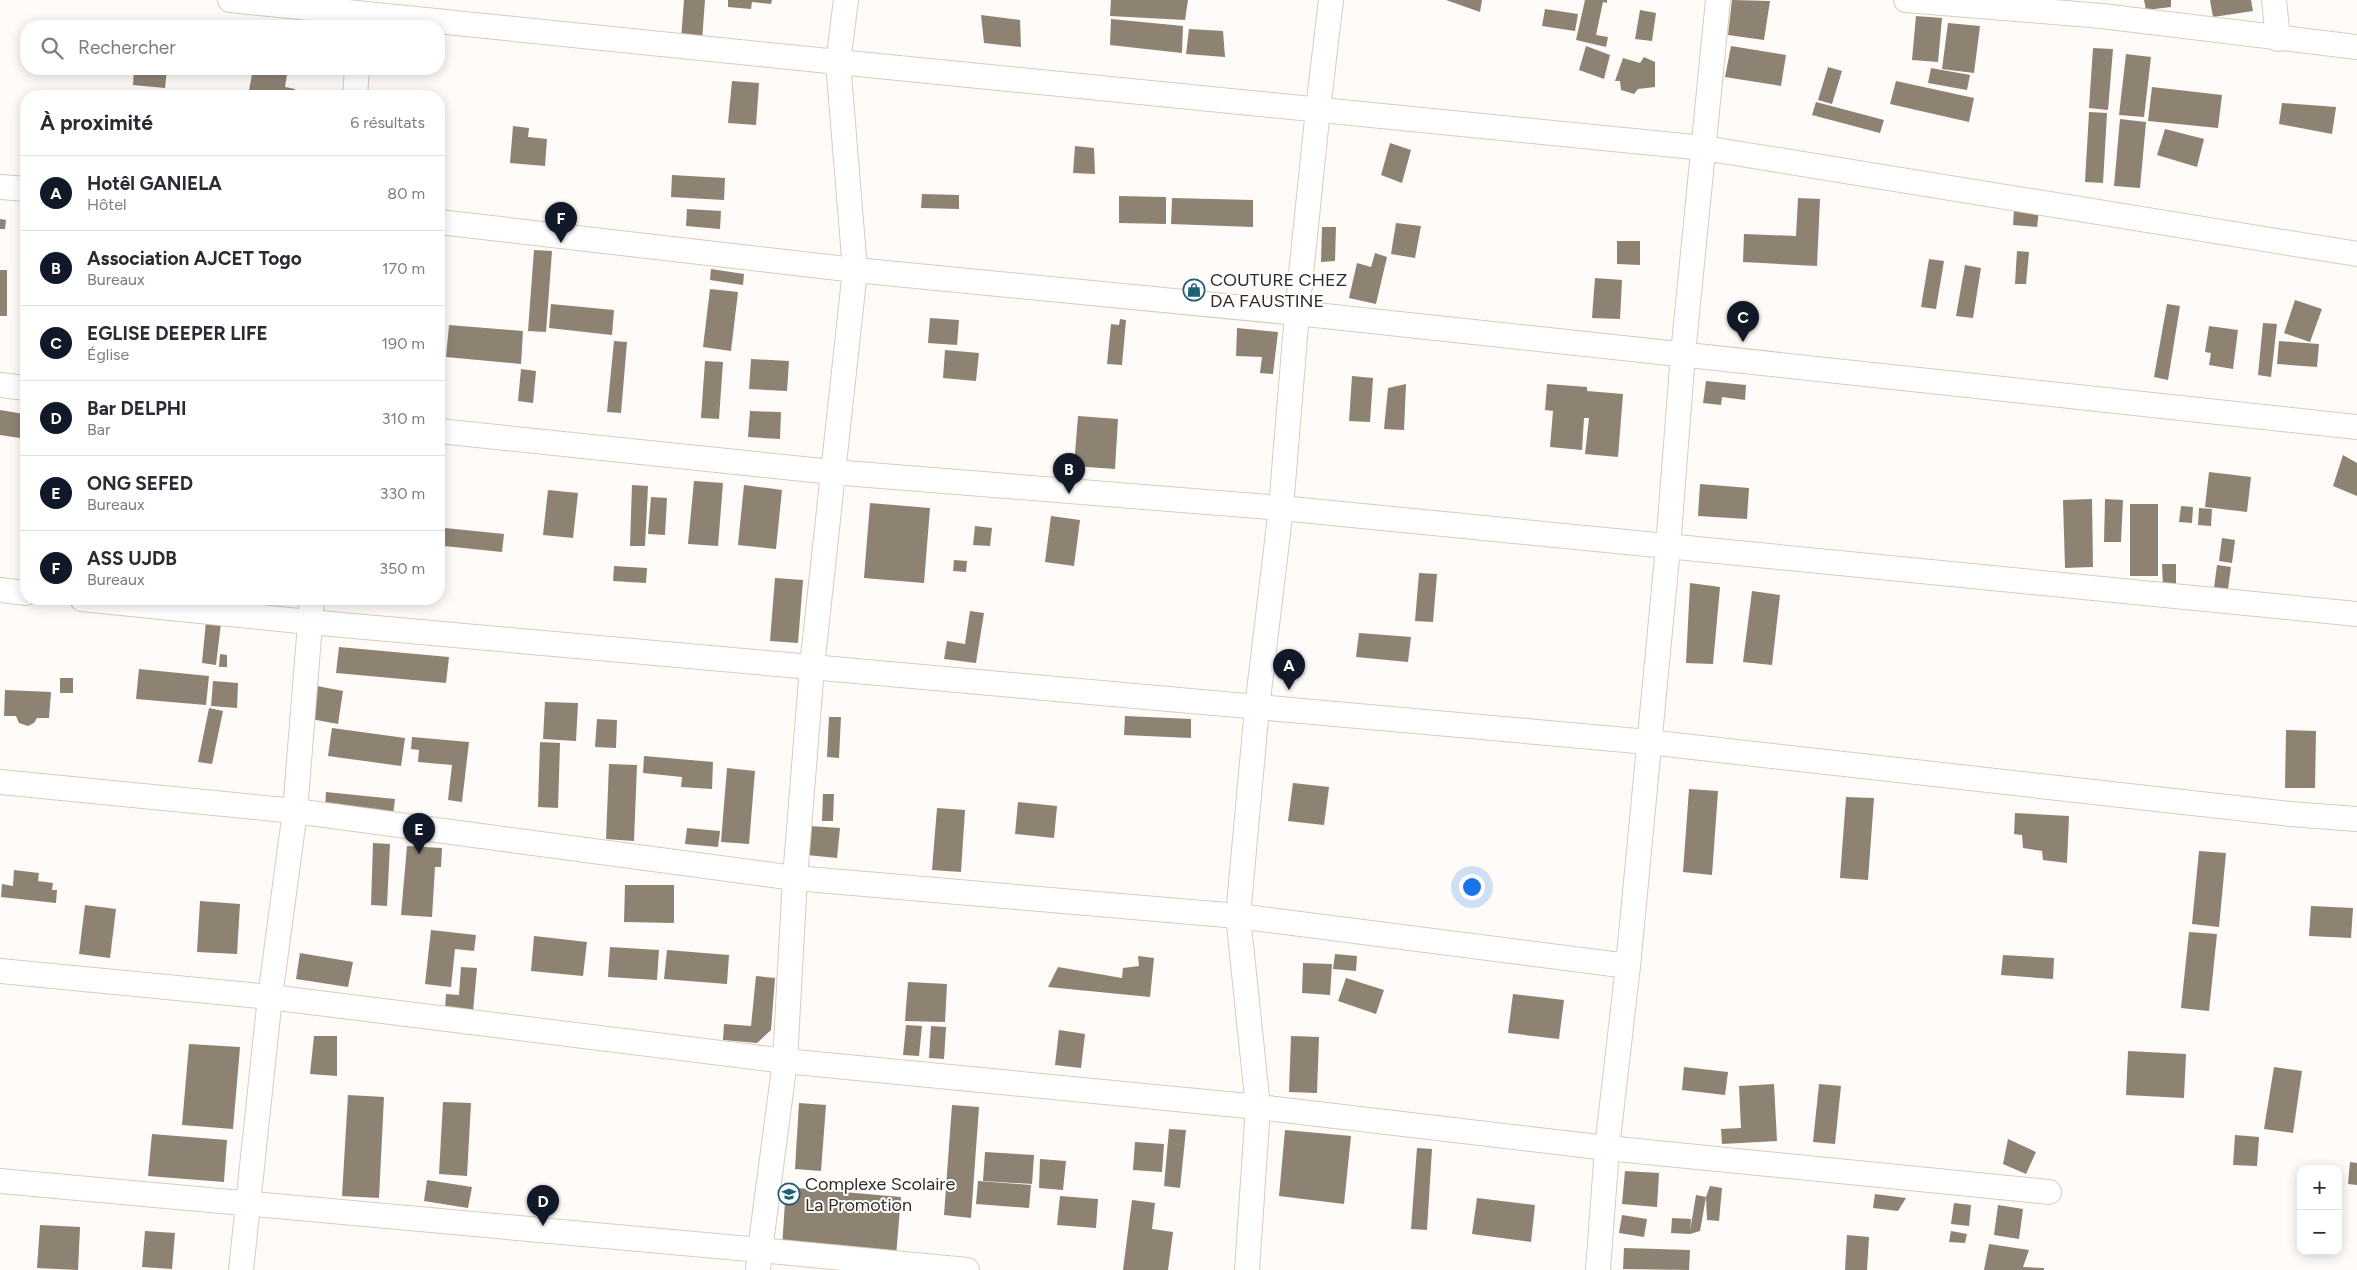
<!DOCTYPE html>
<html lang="fr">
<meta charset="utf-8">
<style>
body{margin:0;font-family:Figtree,sans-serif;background:#f2f2f3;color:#2b2b33}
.controls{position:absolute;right:15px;bottom:15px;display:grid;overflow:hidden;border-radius:10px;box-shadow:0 2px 12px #0003}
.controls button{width:45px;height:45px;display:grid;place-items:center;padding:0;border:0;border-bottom:1px solid #e1e1e2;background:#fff;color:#2b2b33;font:25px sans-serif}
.you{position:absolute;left:1471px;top:886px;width:18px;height:18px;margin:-12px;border:4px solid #fff;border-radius:50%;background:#1a73e8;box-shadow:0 0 0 8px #1a73e833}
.badge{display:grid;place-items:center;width:32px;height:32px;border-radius:50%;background:#111827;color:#fff;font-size:16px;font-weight:700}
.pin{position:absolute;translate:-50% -41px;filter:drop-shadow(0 1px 2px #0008)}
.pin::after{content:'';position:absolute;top:26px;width:18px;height:15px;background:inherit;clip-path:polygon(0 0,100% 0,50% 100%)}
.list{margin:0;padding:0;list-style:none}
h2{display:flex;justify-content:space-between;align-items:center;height:65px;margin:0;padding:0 20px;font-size:21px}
h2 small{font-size:16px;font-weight:400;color:#7c7c81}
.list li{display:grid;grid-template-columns:32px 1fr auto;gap:15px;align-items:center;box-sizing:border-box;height:75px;padding:0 20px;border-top:1px solid #e1e1e2}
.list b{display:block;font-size:19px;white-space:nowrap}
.list p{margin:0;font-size:16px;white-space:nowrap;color:#7c7c81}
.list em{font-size:16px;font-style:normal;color:#7c7c81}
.icon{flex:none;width:28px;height:28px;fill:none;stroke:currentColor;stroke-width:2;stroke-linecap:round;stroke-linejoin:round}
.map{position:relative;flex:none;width:2357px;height:1270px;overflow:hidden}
.search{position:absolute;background:#fff;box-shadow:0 2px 12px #0003;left:20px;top:20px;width:425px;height:55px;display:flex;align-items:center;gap:12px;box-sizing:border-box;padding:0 18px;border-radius:20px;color:#7c7c81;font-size:19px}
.panel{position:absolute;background:#fff;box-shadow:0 2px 12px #0003;left:20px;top:90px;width:425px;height:515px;border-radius:20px}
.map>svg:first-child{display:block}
.building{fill:#8e8273}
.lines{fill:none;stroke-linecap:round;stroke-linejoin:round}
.minor-casing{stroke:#d9ccbb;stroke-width:26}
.minor{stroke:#fff;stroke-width:24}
.labels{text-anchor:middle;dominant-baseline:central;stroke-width:4;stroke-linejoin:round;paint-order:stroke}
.poi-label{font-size:18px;fill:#302b24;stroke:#fff;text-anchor:start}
</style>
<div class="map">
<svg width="2357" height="1270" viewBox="0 0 2357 1270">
<rect width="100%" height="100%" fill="#fefbf8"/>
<g class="building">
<path d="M684,0H705L702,41L681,40Z"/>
<path d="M728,0H772L771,4L752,2L751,9L728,7Z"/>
<path d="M1111,0H1188L1185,20L1110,16Z"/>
<path d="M1446,0H1482L1480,12Z"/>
<path d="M1585,0H1607V3L1603,2L1596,35L1608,37L1606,47L1576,40Z"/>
<path d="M1732,0L1770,1L1764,40L1728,35Z"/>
<path d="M2144,0H2171V7L2146,10Z"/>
<path d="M2210,0H2251L2253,11L2213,17Z"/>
<path d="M1545,9L1578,14L1575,31L1542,26Z"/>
<path d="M1640,10L1656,13L1652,41L1635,39Z"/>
<path d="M981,15L1020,20L1021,47L984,43Z"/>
<path d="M1916,16L1942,18L1938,62L1912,60Z"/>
<path d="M1111,19L1183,26L1182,53L1110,45Z"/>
<path d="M1948,23L1980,26L1974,73L1942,69Z"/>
<path d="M1189,29L1223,31L1225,57L1186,54Z"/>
<path d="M1586,46L1610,55L1604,79L1579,70Z"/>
<path d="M1731,46L1786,55L1781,86L1725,77Z"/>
<path d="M2093,48L2113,49L2108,110L2089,108Z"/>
<path d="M2126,54L2151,57L2144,117L2119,115Z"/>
<path d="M1644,57L1655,62V87L1638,89L1634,94L1621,90L1620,81H1615L1623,58L1640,63Z"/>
<path d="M1828,67L1842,71L1832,104L1818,100Z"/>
<path d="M1931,68L1970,75L1967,90L1928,83Z"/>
<path d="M134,69H167L165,88L133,85Z"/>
<path d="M253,69H288L285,87L295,89L294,96H248Z"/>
<path d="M732,81L759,83L756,125L728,123Z"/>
<path d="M1896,81L1974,98L1969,122L1890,104Z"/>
<path d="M2152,87L2222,95L2218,128L2148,121Z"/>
<path d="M1816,102L1884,120L1880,133L1812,115Z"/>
<path d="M2282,103L2336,107L2332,134L2279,124Z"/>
<path d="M2089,112L2107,113L2103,183L2085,182Z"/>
<path d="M2120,119L2146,122L2140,188L2114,186Z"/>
<path d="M513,126L529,128L528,137L547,139L545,166L510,163Z"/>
<path d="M2165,129L2204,139L2197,167L2157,155Z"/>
<path d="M1390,143L1411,150L1402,183L1381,175Z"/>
<path d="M1075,146L1094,148L1095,174L1073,173Z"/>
<path d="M672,175L725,178L724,200L671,197Z"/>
<path d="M922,194L959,195V209L921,208Z"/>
<path d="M1119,196L1166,197V224L1119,223Z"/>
<path d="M1172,198L1253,200V227L1171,224Z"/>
<path d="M1798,198L1820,199L1817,266L1743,262L1744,234L1796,236Z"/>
<path d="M687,209L721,211L720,229L686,226Z"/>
<path d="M2014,209L2039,211L2037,227L2013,225Z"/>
<path d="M0,219L6,220L5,229H0Z"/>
<path d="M1396,223L1421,226L1415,258L1391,254Z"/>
<path d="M1322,227H1336L1335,261L1321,262Z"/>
<path d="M1617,241H1640V265L1617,264Z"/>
<path d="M534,250L552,251L546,332L528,331Z"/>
<path d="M2017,251L2029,252L2026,284H2015Z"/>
<path d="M1375,253L1387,257L1376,304L1349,298L1357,263L1371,267Z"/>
<path d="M1929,259L1944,261L1936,309L1921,307Z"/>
<path d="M1965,265L1981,268L1973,318L1956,316Z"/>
<path d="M711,269L744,274L743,285L710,280Z"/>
<rect x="0" y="270" width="7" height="46"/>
<path d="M1595,278L1622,280L1620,319L1592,318Z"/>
<path d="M710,289L738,292L731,351L703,347Z"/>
<path d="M2295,300L2322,309L2310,342L2284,333Z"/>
<path d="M551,304L614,310L612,335L549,328Z"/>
<path d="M2167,304L2180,306L2168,380L2154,377Z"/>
<path d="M930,318L959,320L957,345L928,343Z"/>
<path d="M1120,319L1126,320L1122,365L1107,364L1111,324L1119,325Z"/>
<path d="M2263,323L2277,324L2271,377L2258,375Z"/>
<path d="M449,325L523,331L521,364L446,357Z"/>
<path d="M2209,326L2238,330L2233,369L2209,365L2211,353L2205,352Z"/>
<path d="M1237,328L1278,332L1273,374L1260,373L1262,357L1236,356Z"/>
<path d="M614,341L627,342L621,413L607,412Z"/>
<path d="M2279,341L2319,344L2317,367L2277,364Z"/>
<path d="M945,350L979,353L976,381L943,378Z"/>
<path d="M751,359L789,361L787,391L749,389Z"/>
<path d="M705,361L723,362L719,419L701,418Z"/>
<path d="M521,369L536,371L533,403L518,401Z"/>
<path d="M1352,376L1373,378L1370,422L1349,421Z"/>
<path d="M1706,381L1746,385L1745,400L1722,397L1721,405L1703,403Z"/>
<path d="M1406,384L1404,430L1384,429L1388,388Z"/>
<path d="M1547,384L1587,387V391L1623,394L1618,457L1585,454L1589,418H1584L1582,450L1550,447L1553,411L1545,410Z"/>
<path d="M0,410L24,414L20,438L0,435Z"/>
<path d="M750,411L781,412L780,439L748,437Z"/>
<path d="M1078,416L1118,419L1115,469L1074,466Z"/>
<path d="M2343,455L2357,463V496L2333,486Z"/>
<path d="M2209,472L2251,477L2247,512L2205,507Z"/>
<path d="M694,481L723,483L718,546L688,544Z"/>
<path d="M1700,484L1749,488L1747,519L1698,516Z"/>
<path d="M632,485L648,486L645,546H630Z"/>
<path d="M744,485L782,490L776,549L738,545Z"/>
<path d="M548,490L578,493L573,538L543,535Z"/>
<path d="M651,497L667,498L665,535L648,534Z"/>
<path d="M2092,499L2093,567L2065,568L2063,500Z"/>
<path d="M2105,499L2123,500L2121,542H2104Z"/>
<path d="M870,503L930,508L924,583L864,578Z"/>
<rect x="2130" y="504" width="28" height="72"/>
<path d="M2181,506L2193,507L2192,523L2179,522Z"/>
<path d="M2199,508L2212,509L2211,526L2198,525Z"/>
<path d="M1051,516L1080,520L1074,566L1045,562Z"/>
<path d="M975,526L992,528L990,546L973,545Z"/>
<path d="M445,528L504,534L502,552L444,546Z"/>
<path d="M2222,538L2235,540L2232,563L2219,561Z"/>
<path d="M954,560L967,561L966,572L953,571Z"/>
<path d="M2162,564H2176V587H2163Z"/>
<path d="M2217,565L2231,567L2228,589L2214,588Z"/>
<path d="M614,566L647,568L646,583L613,581Z"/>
<path d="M1419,573L1437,574L1433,622L1415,621Z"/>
<path d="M775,578L803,580L798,643L770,641Z"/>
<path d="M1690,583L1720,587L1713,664L1686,663Z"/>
<path d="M1752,591L1780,595L1772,665L1743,662Z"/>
<path d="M970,611L984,613L976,663L944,659L947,641L965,644Z"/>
<path d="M206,621L221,623L216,665L202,663Z"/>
<path d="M1359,633L1411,637L1408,662L1356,657Z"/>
<path d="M339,647L449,657L446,683L336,673Z"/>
<path d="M220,654L227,655V667H219Z"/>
<path d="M139,669L209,676L206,705L136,699Z"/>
<rect x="60" y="678" width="13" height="15"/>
<path d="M213,681L238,683L237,708L211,706Z"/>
<path d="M317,686L343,691L338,724L311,719Z"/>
<path d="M5,690L51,692L49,718H37L34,723L28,726L19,723L16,716H4Z"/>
<path d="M545,702L578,703L576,741L543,739Z"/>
<path d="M209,708L223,711L212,764L198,762Z"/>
<path d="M1125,716L1191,719V738L1124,735Z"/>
<path d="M829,717H841L839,758L827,757Z"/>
<path d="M597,719L617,720L616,748L595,747Z"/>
<path d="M332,728L405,738L401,766L328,756Z"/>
<path d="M2286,730L2316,731L2315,788H2285Z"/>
<path d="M412,737L469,742L462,802L448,800L452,765L418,762L419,750L411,749Z"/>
<path d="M540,742L560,743L558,808L538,807Z"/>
<path d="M644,756L713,762L712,789L681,787L682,777L643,773Z"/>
<path d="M609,764L637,765L634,841L606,839Z"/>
<path d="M727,768L755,771L749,844L721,842Z"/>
<path d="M1293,783L1329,787L1324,825L1288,821Z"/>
<path d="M1689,789L1718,791L1712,875L1683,872Z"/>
<path d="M326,792L395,799L393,815L325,808Z"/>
<path d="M823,794H834L833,821H822Z"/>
<path d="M1846,797L1874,798L1868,880L1840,878Z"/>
<path d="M1018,802L1057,806L1054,838L1015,834Z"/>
<path d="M937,808L965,810L961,872L932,870Z"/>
<path d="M2015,813L2069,816L2067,863L2043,860L2042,851L2023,848L2022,835L2014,834Z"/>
<path d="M809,826L840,828L837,858L807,855Z"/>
<path d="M687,828L720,831L718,847L685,844Z"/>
<path d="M373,843L390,844L387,906L371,905Z"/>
<path d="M407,846L442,848L441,867H435L432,917L401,915Z"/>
<path d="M2199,851L2226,853L2219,927L2192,924Z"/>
<path d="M14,870L39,873L38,881L53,883L52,890H57L56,903L1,897L2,884L13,886Z"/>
<path d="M625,885H674V923L624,922Z"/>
<path d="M200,901L240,904L237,954L197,952Z"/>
<path d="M85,905L116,909L110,958L79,954Z"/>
<path d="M2311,906L2353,908L2351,938L2309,936Z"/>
<path d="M431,930L476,935L474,951L455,949L451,987L425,984Z"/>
<path d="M2189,932L2217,934L2209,1011L2181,1008Z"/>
<path d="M534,936L587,942L583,976L531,971Z"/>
<path d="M610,947L659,950L657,980L608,977Z"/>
<path d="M667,950L729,955L727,984L664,979Z"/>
<path d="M300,953L353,962L348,987L296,979Z"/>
<path d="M1335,954L1357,956L1356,971L1333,969Z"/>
<path d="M2003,955L2054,958L2053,979L2001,975Z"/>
<path d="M1138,956L1154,958L1150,997L1048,987L1058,967L1122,978L1123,968L1139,966Z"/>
<path d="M1303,963L1332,964L1330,995L1302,993Z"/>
<path d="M461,967L477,968L473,1011L445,1009L446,994L459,995Z"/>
<path d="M756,976L775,978L771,1030L757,1043L723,1040L724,1024L751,1026Z"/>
<path d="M1346,978L1384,990L1376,1014L1338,1001Z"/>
<path d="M908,982L947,984L945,1022L905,1021Z"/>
<path d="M1513,994L1564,1000L1559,1039L1508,1033Z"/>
<path d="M906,1025L922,1026L919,1056L903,1055Z"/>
<path d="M931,1026L946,1027L944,1059L929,1058Z"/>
<path d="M1059,1030L1085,1034L1081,1068L1055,1065Z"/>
<path d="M314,1036H337V1076L310,1074Z"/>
<path d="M1291,1036L1319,1037L1317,1093L1289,1092Z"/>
<path d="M189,1044L240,1047L233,1129L182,1125Z"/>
<path d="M2128,1051L2186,1054L2184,1098L2126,1095Z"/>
<path d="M1684,1067L1728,1072L1725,1095L1682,1090Z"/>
<path d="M2274,1067L2302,1071L2293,1133L2264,1129Z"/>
<path d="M1774,1084L1777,1141L1722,1144L1721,1129L1741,1128L1739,1086Z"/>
<path d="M1819,1084L1841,1086L1835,1144L1813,1142Z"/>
<path d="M348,1095L384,1097L379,1198L342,1196Z"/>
<path d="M443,1102L471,1103L467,1176L439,1174Z"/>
<path d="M799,1103L826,1105L821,1171L795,1169Z"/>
<path d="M952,1105L979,1107L971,1218L944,1215Z"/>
<path d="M1169,1129L1186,1130L1180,1188L1164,1186Z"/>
<path d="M1285,1130L1351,1136L1344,1204L1279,1196Z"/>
<path d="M152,1134L227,1140L224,1182L148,1176Z"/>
<path d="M2235,1135L2259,1137L2257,1166L2233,1165Z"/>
<path d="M2008,1139L2036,1152L2026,1174L2003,1164Z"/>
<path d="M1135,1142L1164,1144L1162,1172L1133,1170Z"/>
<path d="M1417,1148L1432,1149L1427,1230L1411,1229Z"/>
<path d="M985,1152L1034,1155L1032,1184L983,1181Z"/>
<path d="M1040,1159L1066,1161L1063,1190L1039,1188Z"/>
<path d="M2350,1162L2357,1163V1185L2348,1184Z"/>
<path d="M1625,1171L1659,1173L1657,1207L1622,1204Z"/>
<path d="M427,1180L472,1187L468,1208L424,1201Z"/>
<path d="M978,1181L1031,1185L1029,1208L976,1204Z"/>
<path d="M1710,1186L1722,1188L1719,1221L1707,1220L1706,1197L1700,1231L1690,1234L1671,1233L1672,1218L1691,1219L1690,1231L1696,1195L1706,1197Z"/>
<path d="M786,1187L901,1197L896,1256L782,1247Z"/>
<path d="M1875,1194L1906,1198L1898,1211L1873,1208Z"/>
<path d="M1060,1196L1098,1199L1096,1228L1057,1225Z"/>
<path d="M1477,1198L1535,1205L1531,1242L1472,1234Z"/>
<path d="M1132,1200L1155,1203L1152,1229L1173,1232L1168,1270H1123Z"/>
<path d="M1954,1203L1971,1205L1969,1226L1951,1224Z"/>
<path d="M1998,1205L2023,1209L2019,1239L1994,1235Z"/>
<path d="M1622,1215L1647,1219L1644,1237L1619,1233Z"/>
<path d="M40,1225L80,1227L78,1270L37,1268Z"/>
<path d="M145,1231L175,1233L172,1269L142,1267Z"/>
<path d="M1951,1231L1967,1234L1965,1243L1949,1242Z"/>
<path d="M1847,1235L1869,1237L1867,1270H1845Z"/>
<path d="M1989,1244L2029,1250L2023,1267L2044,1268V1270H1984Z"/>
<path d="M1624,1248L1690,1250L1689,1270L1623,1269Z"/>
</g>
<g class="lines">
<g class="minor-casing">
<g id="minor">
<path d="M846,0L838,62L1704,148L2357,254"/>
<path d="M1906,0L2102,16L2357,47"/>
<path d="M2274,0L2278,39"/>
<path d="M355,96L357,69"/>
<path d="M0,187L26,189"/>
<path d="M439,222L855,270L1297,313L2357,427"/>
<path d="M0,385L26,388"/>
<path d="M439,431L832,472L1281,508L2357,614"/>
<path d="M0,590L26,593"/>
<path d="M82,599L309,622L1648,742L2290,814L2357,819"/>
<path d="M0,782L295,811L795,878L1238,916L1628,966"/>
<path d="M0,971L270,997L785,1061L1258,1107L1607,1148L2049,1192"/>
<path d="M0,1181L760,1250L785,1061L795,878L812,667L855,270L838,62L230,0"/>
<path d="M241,1270L270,997L295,811L312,599"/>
<path d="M758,1270L760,1250L967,1270"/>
<path d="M1247,1270L1258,1107L1238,916L1257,708L1281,508L1297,313L1318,109L1331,0"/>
<path d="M1598,1270L1607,1148L1628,966L1668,547L1683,354L1718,0"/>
</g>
</g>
<use href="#minor" class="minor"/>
</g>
<defs>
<g id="shop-ring" transform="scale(1.125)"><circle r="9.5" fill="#fff" stroke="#1f6075" stroke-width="1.5"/><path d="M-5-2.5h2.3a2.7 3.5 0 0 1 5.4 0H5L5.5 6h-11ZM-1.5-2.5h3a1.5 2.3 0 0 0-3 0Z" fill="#1f6075"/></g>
<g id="school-ring" transform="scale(1.125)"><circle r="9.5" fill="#fff" stroke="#1f6075" stroke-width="1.5"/><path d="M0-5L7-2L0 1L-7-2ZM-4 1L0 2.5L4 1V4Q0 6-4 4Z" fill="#1f6075"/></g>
</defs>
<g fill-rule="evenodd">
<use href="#shop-ring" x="1194" y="290"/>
<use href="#school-ring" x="789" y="1194"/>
</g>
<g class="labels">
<g class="poi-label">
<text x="1210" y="280">COUTURE CHEZ<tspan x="1210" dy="21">DA FAUSTINE</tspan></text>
<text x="805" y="1184">Complexe Scolaire<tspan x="805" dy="21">La Promotion</tspan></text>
</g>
</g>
</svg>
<div class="controls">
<button>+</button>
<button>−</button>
</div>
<div class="you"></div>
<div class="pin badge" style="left:1289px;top:690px">A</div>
<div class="pin badge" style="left:1069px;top:494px">B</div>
<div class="pin badge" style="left:1743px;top:342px">C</div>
<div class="pin badge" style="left:543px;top:1226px">D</div>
<div class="pin badge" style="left:419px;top:854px">E</div>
<div class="pin badge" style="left:561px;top:243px">F</div>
<div class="search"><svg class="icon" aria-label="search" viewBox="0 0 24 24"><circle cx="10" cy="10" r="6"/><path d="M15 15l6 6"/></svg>Rechercher</div>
<section class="panel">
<h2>À proximité<small>6 résultats</small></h2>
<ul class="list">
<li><span class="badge">A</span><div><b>Hotêl GANIELA</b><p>Hôtel</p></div><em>80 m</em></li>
<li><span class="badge">B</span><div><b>Association AJCET Togo</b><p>Bureaux</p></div><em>170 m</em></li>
<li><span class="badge">C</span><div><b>EGLISE DEEPER LIFE</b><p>Église</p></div><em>190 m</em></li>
<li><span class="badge">D</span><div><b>Bar DELPHI</b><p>Bar</p></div><em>310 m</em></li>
<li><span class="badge">E</span><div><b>ONG SEFED</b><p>Bureaux</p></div><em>330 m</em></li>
<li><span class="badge">F</span><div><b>ASS UJDB</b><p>Bureaux</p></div><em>350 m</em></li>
</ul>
</section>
</div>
